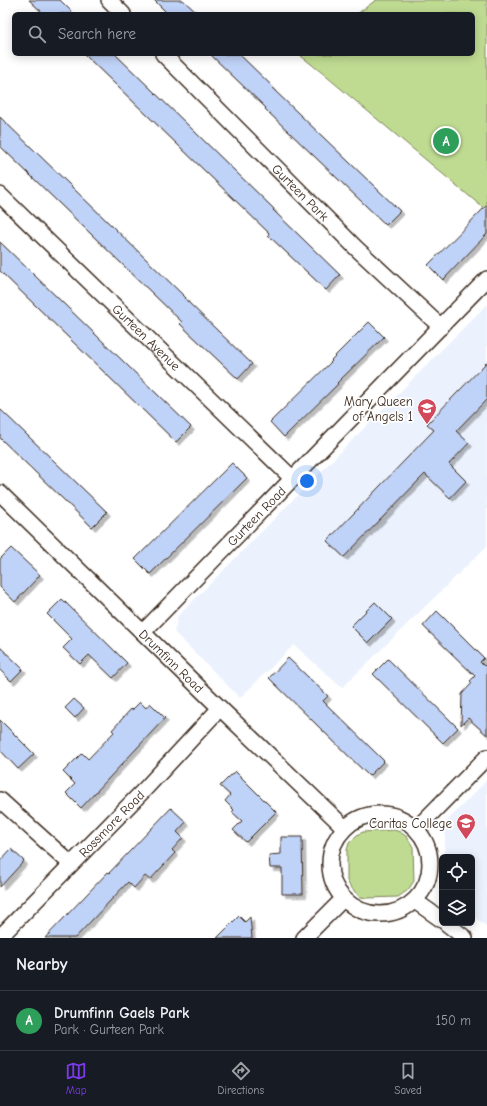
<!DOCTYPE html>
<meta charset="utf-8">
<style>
body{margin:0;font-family:"Comic Neue",sans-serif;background:#242831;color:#f1f3f6}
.controls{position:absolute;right:12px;bottom:12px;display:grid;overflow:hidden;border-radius:6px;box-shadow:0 2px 10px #0003}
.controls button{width:36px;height:36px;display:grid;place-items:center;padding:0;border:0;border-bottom:1px solid #363941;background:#171b24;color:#f1f3f6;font:20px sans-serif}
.you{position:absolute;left:307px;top:481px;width:14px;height:14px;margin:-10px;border:3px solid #fff;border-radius:50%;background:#1a73e8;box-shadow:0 0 0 6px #1a73e833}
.badge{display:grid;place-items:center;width:26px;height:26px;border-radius:50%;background:#7c3aed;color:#fff;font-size:13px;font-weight:700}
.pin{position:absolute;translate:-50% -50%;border:2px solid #fff;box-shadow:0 1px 4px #0006}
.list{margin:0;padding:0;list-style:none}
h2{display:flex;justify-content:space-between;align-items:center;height:52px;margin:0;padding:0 16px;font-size:17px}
h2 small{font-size:13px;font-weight:400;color:#9ea1a6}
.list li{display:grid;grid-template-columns:26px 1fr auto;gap:12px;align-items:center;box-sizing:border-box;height:60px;padding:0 16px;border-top:1px solid #363941}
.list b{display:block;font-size:15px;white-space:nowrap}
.list p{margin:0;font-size:13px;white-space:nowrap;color:#9ea1a6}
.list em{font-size:13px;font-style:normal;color:#9ea1a6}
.icon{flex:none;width:22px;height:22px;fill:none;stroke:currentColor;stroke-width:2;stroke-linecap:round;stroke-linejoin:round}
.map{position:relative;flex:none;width:487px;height:938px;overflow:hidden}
.search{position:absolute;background:#171b24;box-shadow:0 2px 10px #0003;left:12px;right:12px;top:12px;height:44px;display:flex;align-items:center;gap:10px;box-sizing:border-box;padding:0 14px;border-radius:6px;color:#9ea1a6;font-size:15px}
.sheet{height:112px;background:#171b24}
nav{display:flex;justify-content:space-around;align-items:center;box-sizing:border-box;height:56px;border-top:1px solid #363941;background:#171b24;font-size:11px;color:#9ea1a6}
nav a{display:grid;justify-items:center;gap:2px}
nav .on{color:#7c3aed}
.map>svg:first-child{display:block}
.built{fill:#ecf2fd}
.green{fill:#bfdb92;stroke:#7d8258}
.building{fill:#bfd2f7;stroke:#3b2a1e;filter:url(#shadow)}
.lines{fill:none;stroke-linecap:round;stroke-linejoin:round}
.street-casing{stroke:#3b2a1e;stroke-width:18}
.street{stroke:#fff;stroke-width:15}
.labels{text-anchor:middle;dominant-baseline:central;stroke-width:3.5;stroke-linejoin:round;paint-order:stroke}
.street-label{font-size:13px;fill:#3b2a1e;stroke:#fff}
.poi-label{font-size:13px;fill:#3b2a1e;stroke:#fff;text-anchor:end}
</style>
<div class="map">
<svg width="487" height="938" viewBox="0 0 487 938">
<defs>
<filter id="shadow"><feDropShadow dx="3.5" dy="3.5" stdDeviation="0" flood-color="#0004"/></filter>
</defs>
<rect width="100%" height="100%" fill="#fff"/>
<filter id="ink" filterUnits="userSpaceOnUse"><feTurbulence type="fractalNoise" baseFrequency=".025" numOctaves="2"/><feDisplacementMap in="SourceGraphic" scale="8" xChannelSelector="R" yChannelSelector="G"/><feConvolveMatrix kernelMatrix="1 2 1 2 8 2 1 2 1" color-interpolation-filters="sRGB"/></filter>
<g filter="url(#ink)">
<g class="built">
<path d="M487,304V546L342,688L294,645L240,698L174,632L178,616Z"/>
<path d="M487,780V927L472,915V857H445V823Z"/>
</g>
<g class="green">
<path d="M376,0H487V211L321,72L301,56L304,54H473V14H357Z"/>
<path d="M394,830L400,832L407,837L413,847L414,881L408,890L398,897L367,898L361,897L355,892L350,886L347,881V850L349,843L357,835L363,832Z"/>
</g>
<g class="building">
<path d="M29,0H60L74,14H44Z"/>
<path d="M154,0H183L198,14H168Z"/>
<path d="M84,54H115L274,209L273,210L340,275L326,290L268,235L269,233Z"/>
<path d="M210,54H239L273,87L272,88L400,211L386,225L265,109L266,108Z"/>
<path d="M0,117L186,298L185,299L252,364L238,379L180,324L182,322L0,146Z"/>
<path d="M487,205V234L443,280L428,265Z"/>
<path d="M0,242L191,427L176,442L0,271Z"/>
<path d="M369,322L384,337L337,383L338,384L284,437L270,422L332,361L331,360Z"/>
<path d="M487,362V399L456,431L469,443L449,464L466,481L450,498L425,474L344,557L327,541L434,430L427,424Z"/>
<path d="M0,409L107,512L92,527L0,438Z"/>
<path d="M232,463L247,478L150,574L135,559Z"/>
<path d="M11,548L40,575L15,602L0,587V559Z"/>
<path d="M62,599L127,663L113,678L89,655L80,664L63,648L72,639L47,614Z"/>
<path d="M375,602L392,619L368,643L351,626Z"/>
<path d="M437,611L484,658L480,662L484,666L487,663V735L468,718L461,725L462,694L472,683L470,681L475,676L423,626Z"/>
<path d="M0,647L23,669L11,681L0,670Z"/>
<path d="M288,658L328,696L323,701L384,761L369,776L269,678Z"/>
<path d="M388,659L458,728L443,743L373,674Z"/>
<path d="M74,699L84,708L75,718L65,708Z"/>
<path d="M140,702L146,708L150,703L165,718L81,808L66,793L75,784L63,772L82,753L88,759L114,732L112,730L131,709L132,710Z"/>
<path d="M0,720L34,754L18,769L0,750Z"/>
<path d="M235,771L276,812L246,842L233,830L242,821L232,812L234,810L225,801L230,795L220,786Z"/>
<path d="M171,808L186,822L177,832L183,838L172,850L175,853L150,880L145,876L134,888L128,882L75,938H45L108,872L109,873Z"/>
<path d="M281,837H302L303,894H282V868H270L269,855L281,854Z"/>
<path d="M11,849L24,861L0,887V861Z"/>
<path d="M239,916L245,922L250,917L252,938H217Z"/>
</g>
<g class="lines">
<g class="street-casing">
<g id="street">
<path d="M109,0L123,14"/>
<path id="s1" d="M163,54L356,248L441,327"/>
<path id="s2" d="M0,195L293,479"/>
<path id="s3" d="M0,493L220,708L345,828"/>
<path id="s4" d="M143,632L487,279"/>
<path d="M0,800L71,864"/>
<circle cx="380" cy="864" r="50"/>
<path d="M417,828L487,757"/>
<path d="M415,901L442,920"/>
<path d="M446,923L465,938"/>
<path id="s5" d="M0,937L145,789L220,708"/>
<path d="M304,938L343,899"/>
</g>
</g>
<use href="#street" class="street"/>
</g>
</g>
<defs>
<g id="school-pin" transform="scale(1)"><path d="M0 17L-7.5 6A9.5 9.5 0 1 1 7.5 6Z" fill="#d1495b" stroke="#fff"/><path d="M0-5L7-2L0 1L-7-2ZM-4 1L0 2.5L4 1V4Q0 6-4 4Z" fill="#fff"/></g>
</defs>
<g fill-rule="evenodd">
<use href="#school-pin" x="427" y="408"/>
<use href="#school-pin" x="466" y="823"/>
</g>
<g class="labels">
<g class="street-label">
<text stroke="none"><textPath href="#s1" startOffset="195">Gurteen Park</textPath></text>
<text stroke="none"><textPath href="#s2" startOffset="204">Gurteen Avenue</textPath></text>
<text stroke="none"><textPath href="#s4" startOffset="162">Gurteen Road</textPath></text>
<text stroke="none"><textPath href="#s3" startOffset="240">Drumfinn Road</textPath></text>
<text stroke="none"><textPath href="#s5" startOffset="159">Rossmore Road</textPath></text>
</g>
<g class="poi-label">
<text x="413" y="401">Mary Queen<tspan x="413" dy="15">of Angels 1</tspan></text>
<text x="452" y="823">Caritas College</text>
</g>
</g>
</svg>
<div class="controls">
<button><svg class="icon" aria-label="locate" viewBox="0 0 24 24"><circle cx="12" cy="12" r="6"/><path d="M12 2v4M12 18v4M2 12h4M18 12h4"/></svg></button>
<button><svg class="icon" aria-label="layers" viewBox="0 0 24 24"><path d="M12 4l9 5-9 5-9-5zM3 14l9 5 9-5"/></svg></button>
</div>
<div class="you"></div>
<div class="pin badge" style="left:446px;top:141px;background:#2e9e5b">A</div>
<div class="search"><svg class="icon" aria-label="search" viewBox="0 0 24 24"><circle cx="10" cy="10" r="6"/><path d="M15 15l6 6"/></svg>Search here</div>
</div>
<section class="sheet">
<h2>Nearby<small></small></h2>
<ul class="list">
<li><span class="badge" style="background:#2e9e5b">A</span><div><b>Drumfinn Gaels Park</b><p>Park · Gurteen Park</p></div><em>150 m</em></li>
</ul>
</section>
<nav>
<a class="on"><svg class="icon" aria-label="map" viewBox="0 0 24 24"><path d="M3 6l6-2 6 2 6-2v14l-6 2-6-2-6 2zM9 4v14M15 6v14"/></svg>Map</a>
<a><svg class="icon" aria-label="directions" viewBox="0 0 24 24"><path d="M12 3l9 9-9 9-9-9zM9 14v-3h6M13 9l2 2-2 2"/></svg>Directions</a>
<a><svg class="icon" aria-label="saved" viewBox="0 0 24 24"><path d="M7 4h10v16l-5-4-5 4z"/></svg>Saved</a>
</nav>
